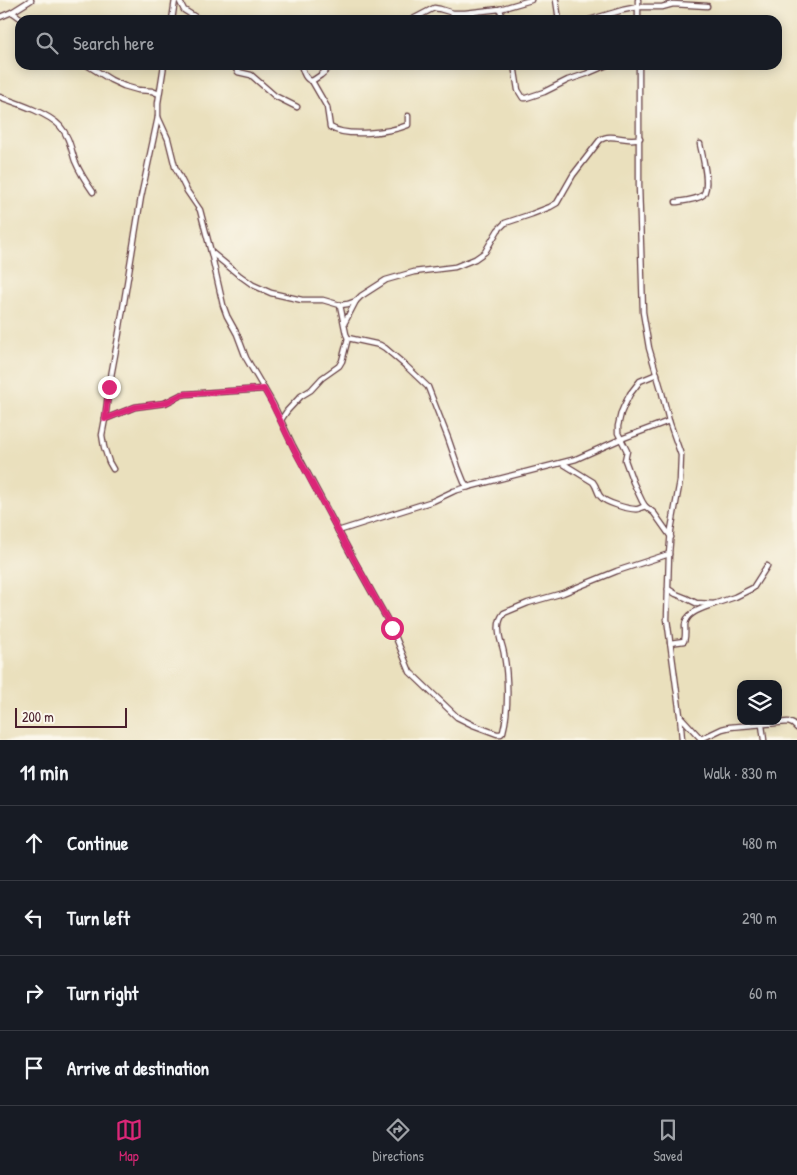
<!DOCTYPE html>
<meta charset="utf-8">
<style>
body{margin:0;font-family:"Patrick Hand",sans-serif;background:#242831;color:#f1f3f6}
.controls{position:absolute;right:15px;bottom:15px;display:grid;overflow:hidden;border-radius:10px;box-shadow:0 2px 12px #0003}
.controls button{width:45px;height:45px;display:grid;place-items:center;padding:0;border:0;border-bottom:1px solid #363941;background:#171b24;color:#f1f3f6;font:25px sans-serif}
.scale{position:absolute;left:15px;bottom:12px;width:112px;box-sizing:border-box;padding-left:5px;border:2px solid #4a1f2b;border-top:0;font-size:14px;line-height:18px;white-space:nowrap;color:#4a1f2b;-webkit-text-stroke:4px #fbf7ec;paint-order:stroke}
.stop{position:absolute;width:15px;height:15px;margin:-11px;border:4px solid #db2777;border-radius:50%;background:#fff}
.stop.end{background:#db2777;border-color:#fff;box-shadow:0 1px 5px #0008}
.list{margin:0;padding:0;list-style:none}
h2{display:flex;justify-content:space-between;align-items:center;height:65px;margin:0;padding:0 20px;font-size:21px}
h2 small{font-size:16px;font-weight:400;color:#9ea1a6}
.list li{display:grid;grid-template-columns:32px 1fr auto;gap:15px;align-items:center;box-sizing:border-box;height:75px;padding:0 20px;border-top:1px solid #363941}
.list b{display:block;font-size:19px;white-space:nowrap}
.list em{font-size:16px;font-style:normal;color:#9ea1a6}
.icon{flex:none;width:28px;height:28px;fill:none;stroke:currentColor;stroke-width:2;stroke-linecap:round;stroke-linejoin:round}
.map{position:relative;flex:none;width:797px;height:740px;overflow:hidden}
.search{position:absolute;background:#171b24;box-shadow:0 2px 12px #0003;left:15px;right:15px;top:15px;height:55px;display:flex;align-items:center;gap:12px;box-sizing:border-box;padding:0 18px;border-radius:15px;color:#9ea1a6;font-size:19px}
.sheet{height:365px;background:#171b24}
nav{display:flex;justify-content:space-around;align-items:center;box-sizing:border-box;height:70px;border-top:1px solid #363941;background:#171b24;font-size:14px;color:#9ea1a6}
nav a{display:grid;justify-items:center;gap:2px}
nav .on{color:#db2777}
.map>svg:first-child{display:block}
.lines{fill:none;stroke-linecap:round;stroke-linejoin:round}
.minor-casing{stroke:#623c41;stroke-width:7}
.minor{stroke:#fff;stroke-width:4.5}
.route{stroke:#db2777;stroke-width:6}
</style>
<div class="map">
<svg width="797" height="740" viewBox="0 0 797 740">
<rect width="100%" height="100%" fill="#fbf7ec"/>
<filter id="ink" filterUnits="userSpaceOnUse"><feTurbulence type="fractalNoise" baseFrequency=".02" numOctaves="2"/><feDisplacementMap in="SourceGraphic" scale="10" xChannelSelector="R" yChannelSelector="G"/><feConvolveMatrix kernelMatrix="1 2 1 2 8 2 1 2 1" color-interpolation-filters="sRGB"/></filter>
<filter id="wash" filterUnits="userSpaceOnUse"><feTurbulence type="fractalNoise" baseFrequency=".0096" numOctaves="4" result="noise"/><feDisplacementMap in="SourceGraphic" scale="20" xChannelSelector="R" yChannelSelector="G"/><feGaussianBlur stdDeviation="1.12" result="paint"/><feColorMatrix in="noise" values="0 0 0 0 0 0 0 0 0 0 0 0 0 0 0 0 0 1.4 0 .05"/><feComposite in="paint" operator="in"/></filter>
<g filter="url(#wash)">
<rect width="100%" height="100%" fill="#eae0bd"/>
</g>
<g filter="url(#ink)">
<g class="lines">
<g class="minor-casing">
<g id="minor">
<path d="M179,0L184,10L200,20"/>
<path d="M556,0L559,20"/>
<path d="M638,0V20"/>
<path d="M500,9L503,20"/>
<path d="M12,12L23,20"/>
<path d="M0,17L12,12L31,0"/>
<path d="M172,20L175,0"/>
<path d="M411,20L434,8L440,9L453,13H465L500,9L531,0"/>
<path d="M589,20L623,10L638,7H662L673,4L707,6"/>
<path d="M87,65L111,80L124,86L138,90L152,91L159,94"/>
<path d="M164,65L158,103V117L168,139L175,167L187,191L200,210L211,252L239,275L253,285L271,293L302,300H323L340,305L348,304L356,301L361,296L386,280L414,272L455,267L475,259L485,252L498,230L505,223L532,214L550,207L557,203L573,175L600,140C612,132 626,143 640,138"/>
<path d="M235,65V68L238,72L251,75L275,96L297,107"/>
<path d="M301,65C303,71 305,80 312,81L321,75L332,65"/>
<path d="M514,65L518,90L523,98H526L544,92L568,80L586,74L607,65"/>
<path d="M639,65V185L643,312L649,348L661,389L669,421L681,455L680,481L671,530L669,554L667,619L680,715L682,740"/>
<path d="M312,81L327,107L330,127C347,138 391,132 408,125V116"/>
<path d="M0,97C17,103 48,113 60,126C69,136 71,149 75,161C80,173 86,182 93,192"/>
<path d="M676,202C684,201 697,200 703,195C711,186 702,155 700,144"/>
<path d="M211,252L223,305L227,316L237,334L246,358L273,404L293,446L355,562L392,628L410,672L457,717L473,725L497,734H501L503,732C509,710 508,676 504,654C503,646 499,639 499,631C498,624 500,618 504,613L528,603L563,593L617,571L669,554"/>
<path d="M340,305L346,334L348,338L380,345L385,348L406,366L428,387L448,438L458,467L464,482L468,487"/>
<path d="M345,322L356,301"/>
<path d="M657,374L640,381L630,394L624,406L621,413L618,426V433L627,451L625,460L633,482L642,501L645,506L654,513L671,537"/>
<path d="M105,419L135,407L165,403L181,395L186,394L264,389"/>
<path d="M281,420L287,411L301,396L311,390L322,378L339,366L342,361L348,338"/>
<path d="M562,463L593,482C597,487 597,492 600,496C605,503 630,510 638,509C640,508 643,507 645,506"/>
<path d="M113,469L109,462L104,447L102,435L105,419L109,387L119,333L141,197L158,117"/>
<path d="M338,531L433,501L454,491L468,487L576,459L621,439L669,421"/>
<path d="M668,589L676,594L686,598L696,603L714,604L735,597L753,588L767,566"/>
<path d="M670,643L684,641C686,636 685,631 685,625C686,612 704,608 714,604"/>
<path d="M681,717L702,740"/>
<path d="M762,725L764,740"/>
<path d="M701,739L722,729L730,727L788,722L793,724L797,728"/>
</g>
</g>
<use href="#minor" class="minor"/>
</g>
</g>
<g class="lines" filter="url(#ink)">
<path class="route" d="M109,387L105,419L135,407L165,403L181,395L186,394L264,389C275,408 283,427 293,447C325,507 358,568 392,628"/>
</g>
</svg>
<div class="controls">
<button><svg class="icon" aria-label="layers" viewBox="0 0 24 24"><path d="M12 4l9 5-9 5-9-5zM3 14l9 5 9-5"/></svg></button>
</div>
<div class="scale">200 m</div>
<div class="stop" style="left:392px;top:628px"></div>
<div class="stop end" style="left:109px;top:387px"></div>
<div class="search"><svg class="icon" aria-label="search" viewBox="0 0 24 24"><circle cx="10" cy="10" r="6"/><path d="M15 15l6 6"/></svg>Search here</div>
</div>
<section class="sheet">
<h2>11 min<small>Walk · 830 m</small></h2>
<ul class="list">
<li><svg class="icon" aria-label="ahead" viewBox="0 0 24 24"><path d="M12 20V5M6 11l6-6 6 6"/></svg><div><b>Continue</b></div><em>480 m</em></li>
<li><svg class="icon" aria-label="left" viewBox="0 0 24 24"><path d="M17 20v-9H6M10 6l-5 5 5 5"/></svg><div><b>Turn left</b></div><em>290 m</em></li>
<li><svg class="icon" aria-label="right" viewBox="0 0 24 24"><path d="M7 20v-9h11M14 6l5 5-5 5"/></svg><div><b>Turn right</b></div><em>60 m</em></li>
<li><svg class="icon" aria-label="arrive" viewBox="0 0 24 24"><path d="M6 21V4h12l-3 4 3 4H6"/></svg><div><b>Arrive at destination</b></div></li>
</ul>
</section>
<nav>
<a class="on"><svg class="icon" aria-label="map" viewBox="0 0 24 24"><path d="M3 6l6-2 6 2 6-2v14l-6 2-6-2-6 2zM9 4v14M15 6v14"/></svg>Map</a>
<a><svg class="icon" aria-label="directions" viewBox="0 0 24 24"><path d="M12 3l9 9-9 9-9-9zM9 14v-3h6M13 9l2 2-2 2"/></svg>Directions</a>
<a><svg class="icon" aria-label="saved" viewBox="0 0 24 24"><path d="M7 4h10v16l-5-4-5 4z"/></svg>Saved</a>
</nav>
